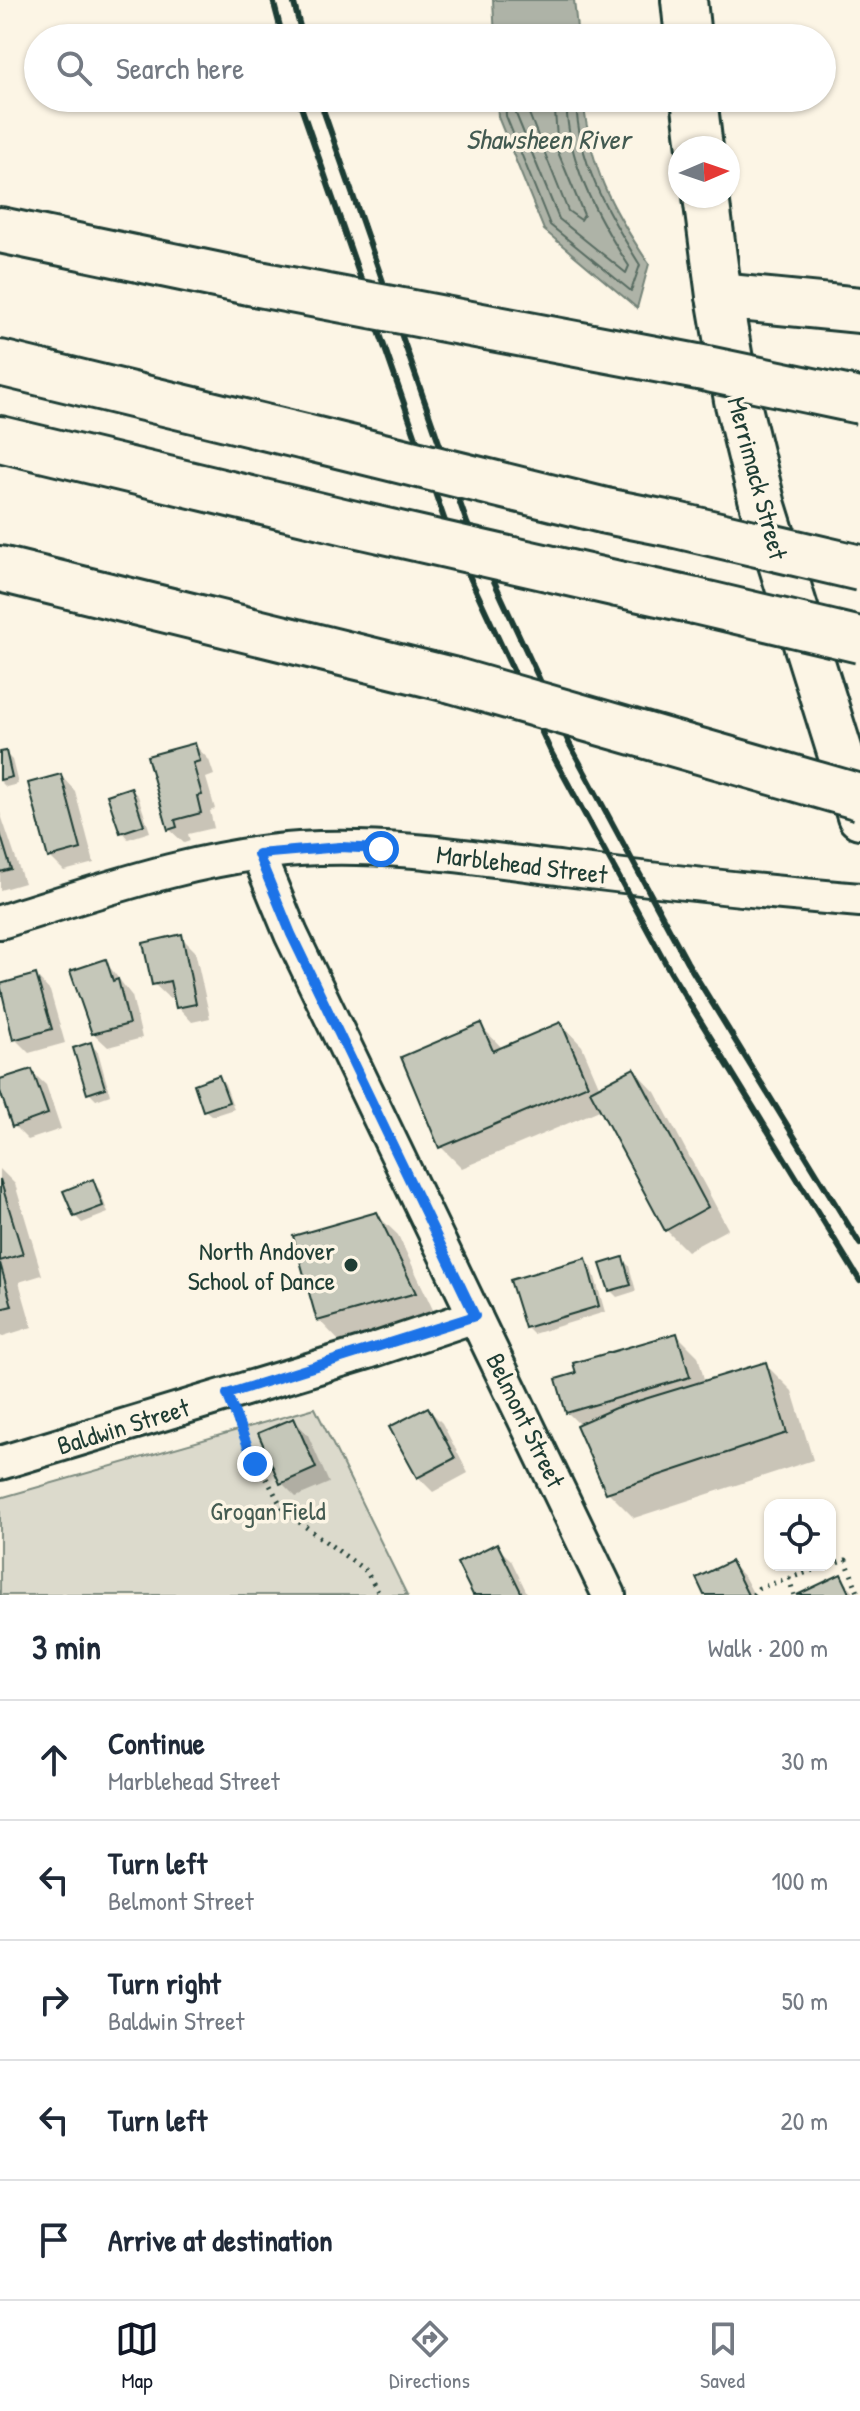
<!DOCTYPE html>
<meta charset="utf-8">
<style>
body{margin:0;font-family:"Patrick Hand",sans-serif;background:#f6f6f7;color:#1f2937}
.controls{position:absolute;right:24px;bottom:24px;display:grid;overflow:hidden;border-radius:16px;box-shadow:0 2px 6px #0004}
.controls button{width:72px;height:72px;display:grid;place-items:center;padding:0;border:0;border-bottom:2px solid #e0e1e3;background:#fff;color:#1f2937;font:40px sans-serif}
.compass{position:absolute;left:668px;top:136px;width:72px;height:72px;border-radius:50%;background:#fff;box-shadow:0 2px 6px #0004;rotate:88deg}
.stop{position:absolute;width:24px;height:24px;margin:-18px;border:6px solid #1a73e8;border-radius:50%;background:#fff}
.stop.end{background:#1a73e8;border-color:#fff;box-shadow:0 2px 8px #0008}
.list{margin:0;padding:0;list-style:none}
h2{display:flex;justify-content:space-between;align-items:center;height:104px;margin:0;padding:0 32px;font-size:34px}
h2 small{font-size:26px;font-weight:400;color:#747a83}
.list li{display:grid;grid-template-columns:52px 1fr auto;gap:24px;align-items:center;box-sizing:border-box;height:120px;padding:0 32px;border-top:2px solid #e0e1e3}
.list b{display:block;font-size:30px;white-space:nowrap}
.list p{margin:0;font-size:26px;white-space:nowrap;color:#747a83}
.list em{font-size:26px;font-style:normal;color:#747a83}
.icon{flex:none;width:44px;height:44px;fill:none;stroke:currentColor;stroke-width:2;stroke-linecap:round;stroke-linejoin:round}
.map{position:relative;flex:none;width:860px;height:1595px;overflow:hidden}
.search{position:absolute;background:#fff;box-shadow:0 2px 6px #0004;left:24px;right:24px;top:24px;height:88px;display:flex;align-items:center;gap:20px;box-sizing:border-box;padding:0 28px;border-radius:44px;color:#747a83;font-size:30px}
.sheet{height:704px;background:#fff}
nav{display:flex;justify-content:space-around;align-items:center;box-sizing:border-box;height:112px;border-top:2px solid #e0e1e3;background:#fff;font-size:22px;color:#747a83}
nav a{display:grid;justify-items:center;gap:4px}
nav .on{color:#111827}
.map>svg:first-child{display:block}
.green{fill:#dcdacc;stroke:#7e8c80;stroke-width:2}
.water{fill:#aeb3a7;stroke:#758479;stroke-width:2}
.shadow{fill:#0003}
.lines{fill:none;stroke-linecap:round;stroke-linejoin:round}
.shore{stroke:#586c62;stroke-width:2}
.building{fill:#c5c7b9;stroke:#1f3d34;stroke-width:2}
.street-casing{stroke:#1f3d34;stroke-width:38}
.secondary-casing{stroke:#1f3d34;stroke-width:50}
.highway-casing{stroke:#1f3d34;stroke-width:50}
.path{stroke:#1f3d34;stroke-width:5;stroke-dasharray:2 6;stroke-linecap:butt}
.street{stroke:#fcf5e5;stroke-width:32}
.secondary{stroke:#fcf5e5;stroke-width:44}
.highway{stroke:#fcf5e5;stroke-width:44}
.rail{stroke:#1f3d34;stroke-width:6}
.highway-bridge-casing{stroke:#1f3d34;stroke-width:50;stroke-linecap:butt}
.highway-bridge{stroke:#fcf5e5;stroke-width:44}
.route{stroke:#1a73e8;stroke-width:10}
.poi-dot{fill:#1f3d34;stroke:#fcf5e5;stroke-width:3}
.labels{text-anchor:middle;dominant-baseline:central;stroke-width:7;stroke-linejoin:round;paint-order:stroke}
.street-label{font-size:26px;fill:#1f3d34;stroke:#fcf5e5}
.poi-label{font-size:26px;fill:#1f3d34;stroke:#fcf5e5;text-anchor:end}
.park-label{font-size:26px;fill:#455c52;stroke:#fcf5e5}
.water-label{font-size:28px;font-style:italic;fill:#435a51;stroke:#fcf5e5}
</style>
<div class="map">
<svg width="860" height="1595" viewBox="0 0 860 1595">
<rect width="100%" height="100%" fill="#fcf5e5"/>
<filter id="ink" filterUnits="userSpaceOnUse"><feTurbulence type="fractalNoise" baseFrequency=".0125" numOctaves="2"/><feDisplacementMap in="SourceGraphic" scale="16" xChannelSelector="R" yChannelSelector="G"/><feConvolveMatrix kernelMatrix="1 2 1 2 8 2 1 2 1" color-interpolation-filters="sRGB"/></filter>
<g filter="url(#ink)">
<path class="green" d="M315,1408L407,1595H0V1498Z"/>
<g class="water">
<path d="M493,0H574L578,38H495Z"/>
<path d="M497,98H583C590,168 610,206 649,264L637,308L544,230L498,117Z"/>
</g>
<g class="shadow">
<path d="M195,745L209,760L214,775L206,778L215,809L210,811L214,828L188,834L190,841L184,843L169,829Z"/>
<path d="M5,753L12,760L18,784L6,787L0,781V755Z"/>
<path d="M61,776L75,791L94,863L64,871L50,857Z"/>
<path d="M131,789L138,796L150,832L128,839L122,832Z"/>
<path d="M0,812L24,883L0,890Z"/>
<path d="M181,937L195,951L210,1018L192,1022L178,1007L175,997L169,998L154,984Z"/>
<path d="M105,961L132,996L142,1038L108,1047L93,1033Z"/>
<path d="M36,976L50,991L65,1043L29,1053L15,1039L0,986Z"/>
<path d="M561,1024L582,1046L600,1088L634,1070L655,1092L728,1229L687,1251L666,1230L602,1109L462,1168L441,1147L481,1026L503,1049Z"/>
<path d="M91,1045L98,1052L110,1095L96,1100L89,1093Z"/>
<path d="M31,1071L46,1085L61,1129L28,1140L14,1126L0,1082Z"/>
<path d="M219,1077L225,1084L234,1109L212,1116L205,1110Z"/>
<path d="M0,1169L15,1184L42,1275L19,1282L32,1327L0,1337Z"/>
<path d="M92,1182L99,1189L108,1213L82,1223L75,1216Z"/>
<path d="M376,1214L398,1235L435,1314L340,1342L319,1320L295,1237Z"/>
<path d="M622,1259L629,1266L636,1291L617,1297L610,1290Z"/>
<path d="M585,1260L592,1267L605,1312L533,1334L526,1327Z"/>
<path d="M677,1335L698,1356L705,1383L765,1364L792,1391L813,1460L634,1518L607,1491L581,1426L567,1412Z"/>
<path d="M428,1409L442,1423L468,1473L433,1492L418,1477Z"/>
<path d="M294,1420L308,1435L329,1483L296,1497L282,1483Z"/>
<path d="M496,1546L511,1560L528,1595H476Z"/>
<path d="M731,1563L745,1578L754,1595H706Z"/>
<path d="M840,1576L857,1595H801Z"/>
</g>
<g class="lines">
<g class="shore">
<path d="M505,98L506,116L550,225L631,291L640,265C607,212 577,162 576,98"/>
<path d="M515,98L516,114L559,219L626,273L629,266C595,214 567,162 566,98"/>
<path d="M527,98L528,111L568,211L581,220L584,215L558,152L554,98"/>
</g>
</g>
<g class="building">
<path d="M195,743L200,761L193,763L202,795L197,796L201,813L175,820L177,827L168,830L147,756Z"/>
<path d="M6,751L12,777L0,780V752Z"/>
<path d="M61,774L81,849L48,858L28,783Z"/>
<path d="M131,787L144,825L120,833L107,795Z"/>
<path d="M0,833L11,869L0,872Z"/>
<path d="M182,934L196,1004L176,1008L170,981L152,985L143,943Z"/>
<path d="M106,959L113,981L118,979L129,1024L92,1034L70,971Z"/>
<path d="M36,974L52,1029L13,1040L0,984Z"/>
<path d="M561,1022L588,1085L439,1148L401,1057L481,1023L493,1051Z"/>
<path d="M91,1042L105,1088L87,1094L73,1048Z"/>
<path d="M634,1068L708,1207L665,1231L590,1091Z"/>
<path d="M32,1069L48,1114L12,1127L0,1091V1079Z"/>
<path d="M219,1075L229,1102L203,1111L194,1084Z"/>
<path d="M0,1179L23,1254L0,1261Z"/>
<path d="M93,1179L103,1206L74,1217L63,1191Z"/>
<path d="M377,1212L416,1293L317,1321L293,1236Z"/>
<path d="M623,1257L631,1285L609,1291L600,1264Z"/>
<path d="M586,1258L599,1306L525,1328L510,1280Z"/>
<path d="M0,1263L12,1306L0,1309Z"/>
<path d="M677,1333L690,1377L566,1413L556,1379L576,1373L573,1363Z"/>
<path d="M766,1362L787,1433L606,1493L576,1425L615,1408Z"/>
<path d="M428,1407L455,1458L417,1478L389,1427Z"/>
<path d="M294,1418L316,1468L280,1484L258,1433Z"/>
<path d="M497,1543L522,1594L521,1595H473L457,1563Z"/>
<path d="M731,1561L748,1595H704L696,1578Z"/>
<path d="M841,1574L851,1595H797Z"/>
</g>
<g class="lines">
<g class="street-casing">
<g id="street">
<path d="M258,854L291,934L609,1595"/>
<path d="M0,922C97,892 197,856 299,849C388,843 477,858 565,869C663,881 761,892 860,900"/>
<path d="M0,1463L368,1352L475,1316"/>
</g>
</g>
<g class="secondary-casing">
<g id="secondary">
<path d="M684,0L688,38"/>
<path d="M694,98L700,148"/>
<path d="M706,196L719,296"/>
</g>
</g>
<g class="highway-casing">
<g id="highway">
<path d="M0,230L249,282"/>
<path d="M860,310L719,296L737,400L763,506L860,816"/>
<path d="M0,363L305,437"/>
<path d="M0,439L359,525"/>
<path d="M606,511L676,525"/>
<path d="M0,569L452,680"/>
<path d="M618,584L695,601"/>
</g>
</g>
<g class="path">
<path d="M236,1422L284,1511L366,1571L380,1595"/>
<path d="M830,1565L846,1560L859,1595"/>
<path d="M789,1578L794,1595"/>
<path d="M753,1595L759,1588L829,1565"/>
</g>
<use href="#street" class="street"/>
<use href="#secondary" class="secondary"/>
<use href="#highway" class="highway"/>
<g class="rail">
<path d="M273,0L283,38"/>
<path d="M293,0L303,38"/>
<path d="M298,98L448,530L551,752L671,973L860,1281"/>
<path d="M319,98L467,523L569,743L687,962L860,1244"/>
</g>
<g class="highway-bridge-casing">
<g id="highway-bridge">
<path d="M249,282L703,368L860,401"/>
<path d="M305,437L606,511"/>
<path d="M359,525L618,584"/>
<path d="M676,525L860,568"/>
<path d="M695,601L860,640"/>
<path d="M452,680L860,797"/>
</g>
</g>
<use href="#highway-bridge" class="highway-bridge"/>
</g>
</g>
<g class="lines" filter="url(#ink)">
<path class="route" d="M255,1464L227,1394L475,1316L291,934L258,854L340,847L381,849"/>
</g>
<circle class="poi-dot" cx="351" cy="1265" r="8"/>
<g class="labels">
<g class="street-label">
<text transform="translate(758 478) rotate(75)">Merrimack Street</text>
<text transform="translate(522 864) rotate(7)">Marblehead Street</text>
<text transform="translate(526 1420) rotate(64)">Belmont Street</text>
<text transform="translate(123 1426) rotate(-17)">Baldwin Street</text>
</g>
<g class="poi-label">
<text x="335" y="1250">North Andover<tspan x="335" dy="30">School of Dance</tspan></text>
</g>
<g class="park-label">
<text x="268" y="1510">Grogan Field</text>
</g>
<g class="water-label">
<text x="548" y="139">Shawsheen River</text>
</g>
</g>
</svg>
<div class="controls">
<button><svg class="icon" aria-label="locate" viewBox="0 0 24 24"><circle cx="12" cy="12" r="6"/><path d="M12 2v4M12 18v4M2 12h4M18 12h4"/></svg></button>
</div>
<svg class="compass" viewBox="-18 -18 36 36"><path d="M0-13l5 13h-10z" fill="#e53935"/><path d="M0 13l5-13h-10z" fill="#747a83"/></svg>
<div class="stop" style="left:381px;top:849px"></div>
<div class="stop end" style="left:255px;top:1464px"></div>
<div class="search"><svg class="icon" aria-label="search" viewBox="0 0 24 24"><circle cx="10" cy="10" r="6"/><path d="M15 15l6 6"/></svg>Search here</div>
</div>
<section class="sheet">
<h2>3 min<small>Walk · 200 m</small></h2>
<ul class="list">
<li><svg class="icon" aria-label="ahead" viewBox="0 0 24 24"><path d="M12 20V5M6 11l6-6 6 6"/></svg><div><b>Continue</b><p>Marblehead Street</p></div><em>30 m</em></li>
<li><svg class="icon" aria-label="left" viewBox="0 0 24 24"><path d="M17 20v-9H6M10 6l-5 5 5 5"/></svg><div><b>Turn left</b><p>Belmont Street</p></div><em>100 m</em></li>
<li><svg class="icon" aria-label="right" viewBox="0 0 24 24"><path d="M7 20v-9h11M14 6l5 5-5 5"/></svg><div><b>Turn right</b><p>Baldwin Street</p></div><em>50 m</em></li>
<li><svg class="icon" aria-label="left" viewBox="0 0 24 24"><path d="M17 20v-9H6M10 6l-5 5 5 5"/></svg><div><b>Turn left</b></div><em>20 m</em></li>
<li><svg class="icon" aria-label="arrive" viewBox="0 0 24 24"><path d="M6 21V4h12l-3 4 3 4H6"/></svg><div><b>Arrive at destination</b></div></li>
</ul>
</section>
<nav>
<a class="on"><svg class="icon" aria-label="map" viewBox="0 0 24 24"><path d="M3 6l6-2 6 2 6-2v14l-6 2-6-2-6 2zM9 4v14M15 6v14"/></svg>Map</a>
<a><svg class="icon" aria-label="directions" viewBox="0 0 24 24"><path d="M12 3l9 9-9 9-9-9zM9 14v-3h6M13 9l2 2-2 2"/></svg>Directions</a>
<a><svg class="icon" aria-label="saved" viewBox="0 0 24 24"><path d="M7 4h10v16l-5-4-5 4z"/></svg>Saved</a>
</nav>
